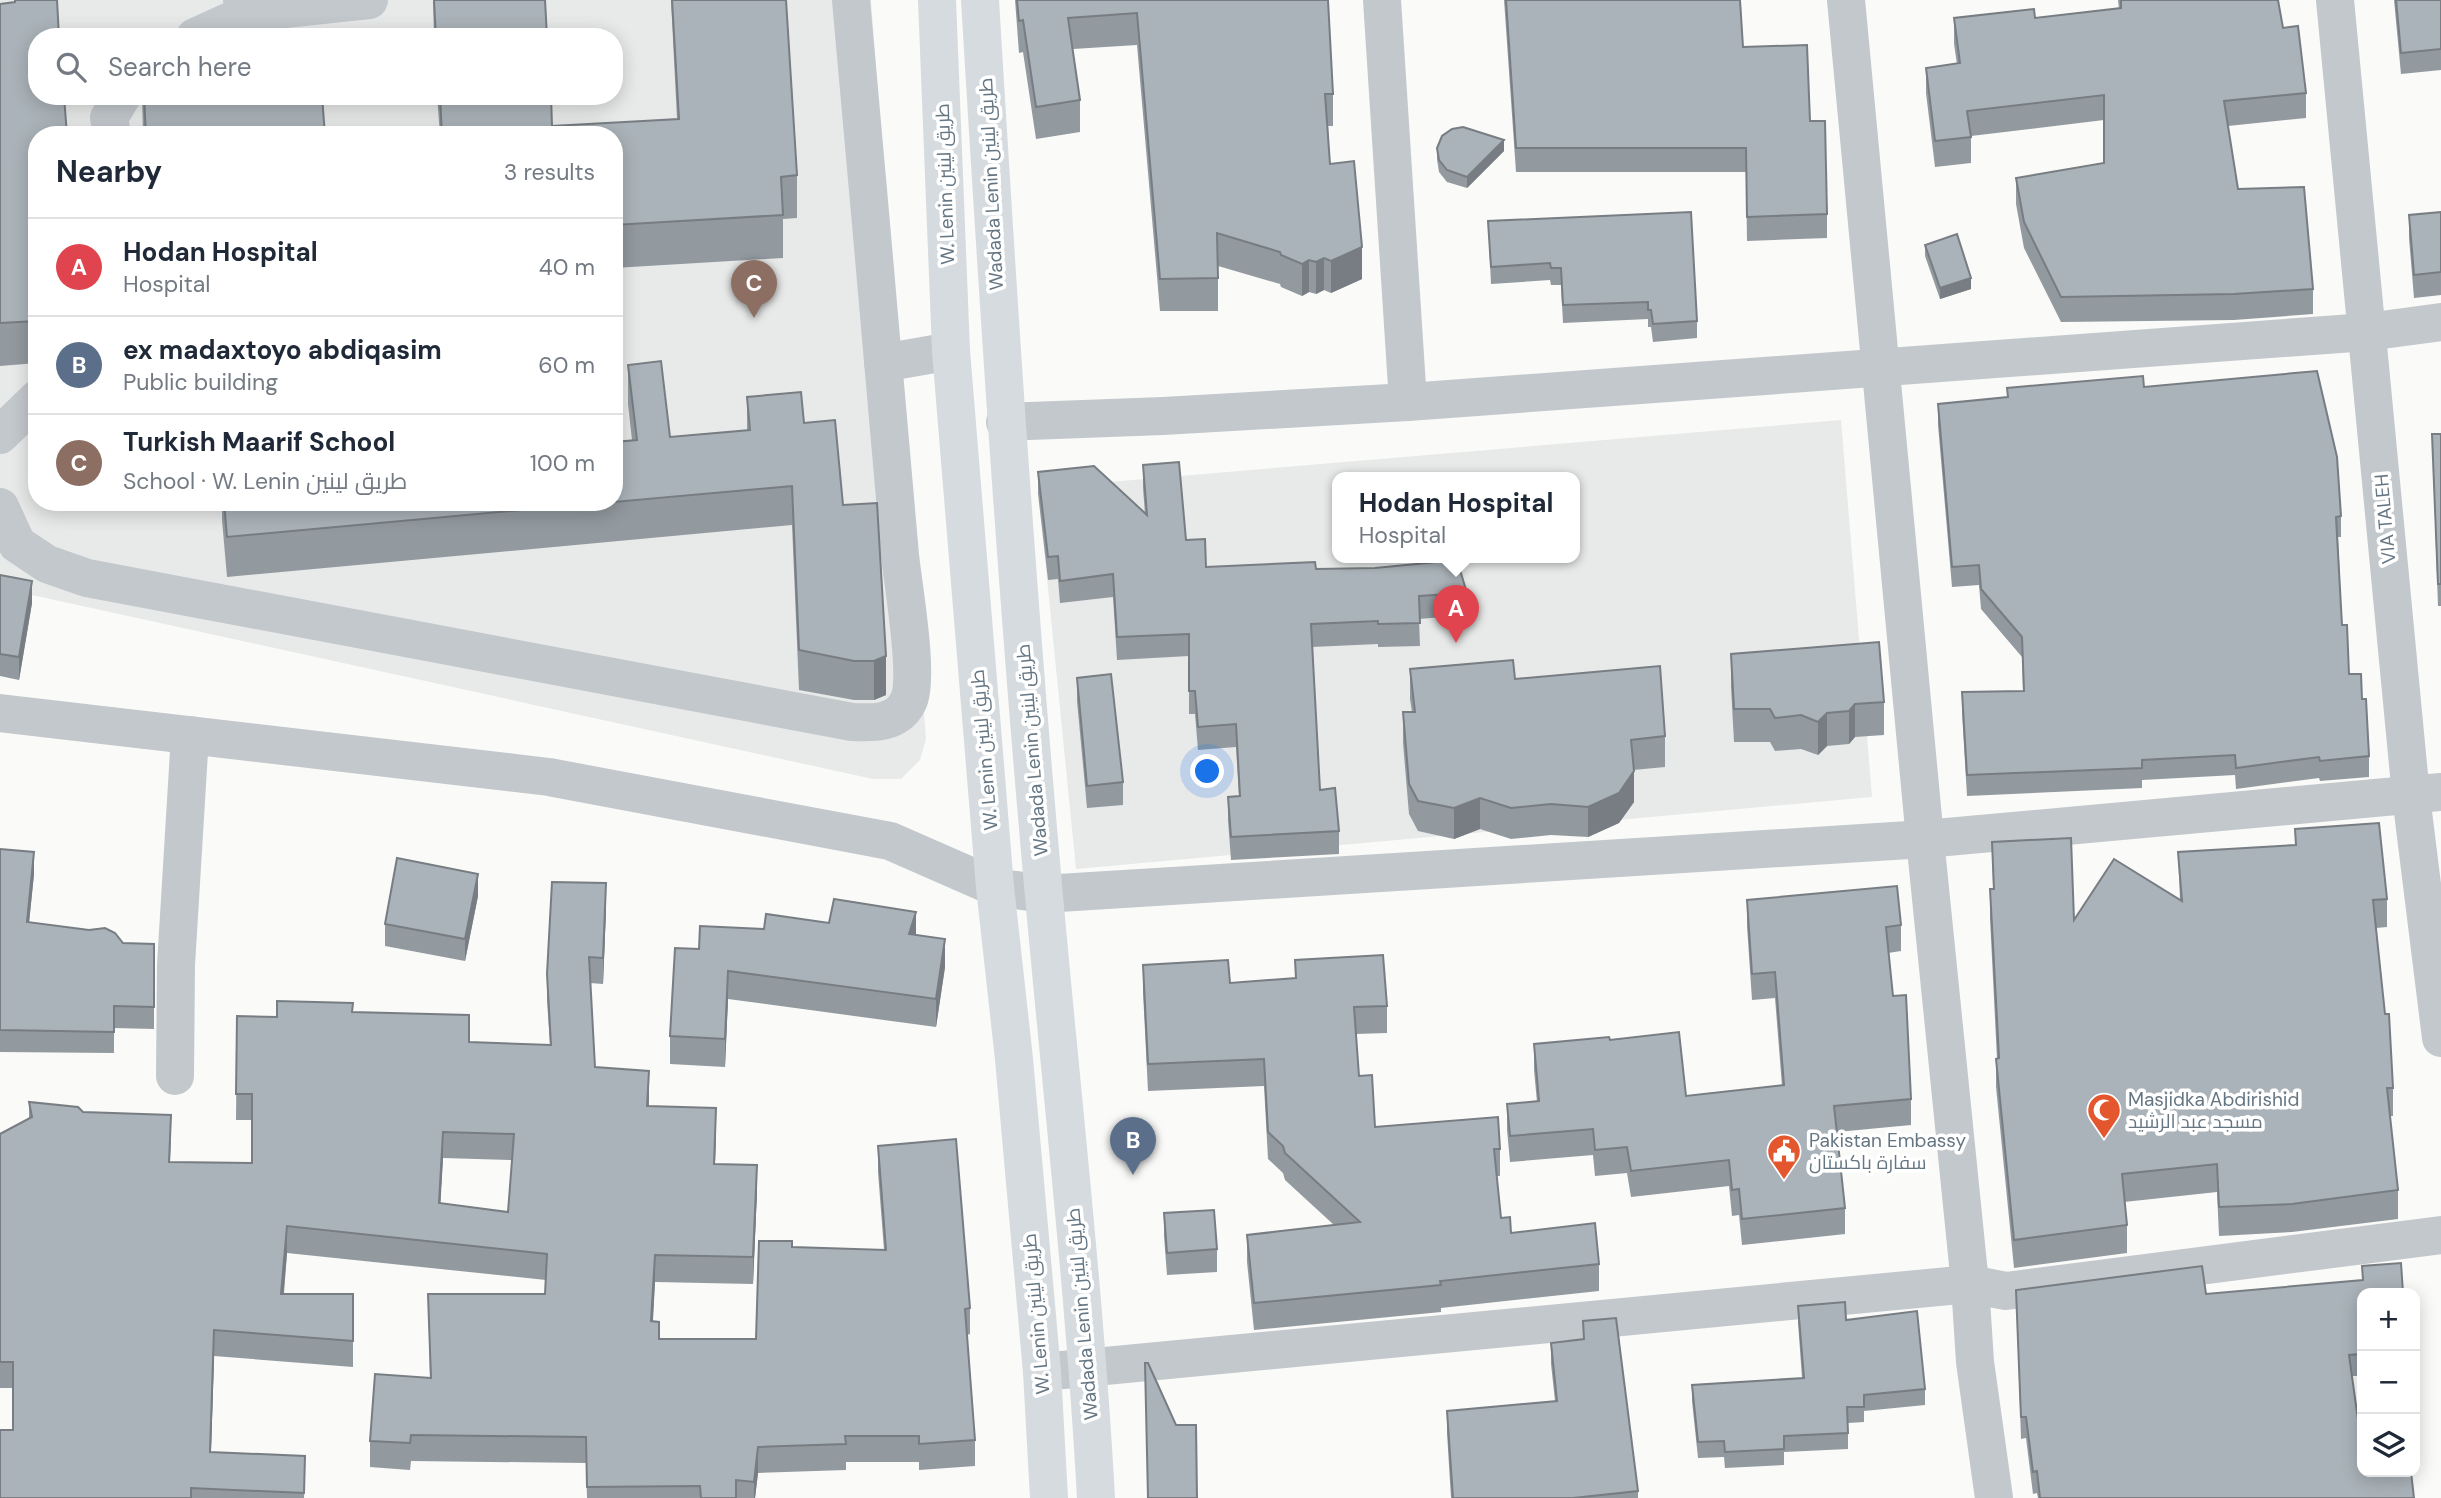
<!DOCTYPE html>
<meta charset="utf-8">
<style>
body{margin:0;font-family:"DM Sans",Cairo,sans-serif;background:#f6f6f7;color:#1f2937}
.controls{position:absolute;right:21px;bottom:21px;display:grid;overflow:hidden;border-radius:14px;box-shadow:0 4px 18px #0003}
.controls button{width:63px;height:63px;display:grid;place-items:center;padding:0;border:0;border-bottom:2px solid #e0e1e3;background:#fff;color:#1f2937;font:35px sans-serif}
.you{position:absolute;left:1208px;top:772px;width:24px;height:24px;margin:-18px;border:5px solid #fff;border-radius:50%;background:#1a73e8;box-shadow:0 0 0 10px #1a73e833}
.badge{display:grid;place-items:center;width:46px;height:46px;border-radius:50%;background:#e4572e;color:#fff;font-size:23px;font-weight:700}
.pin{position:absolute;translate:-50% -58px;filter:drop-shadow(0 2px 4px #0008)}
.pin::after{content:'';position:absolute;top:37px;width:24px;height:21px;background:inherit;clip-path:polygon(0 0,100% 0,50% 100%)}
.popup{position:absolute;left:1332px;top:472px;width:248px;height:91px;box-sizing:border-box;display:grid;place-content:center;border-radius:14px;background:#fff;filter:drop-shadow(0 2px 5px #0005);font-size:23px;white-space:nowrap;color:#747a83}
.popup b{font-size:26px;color:#1f2937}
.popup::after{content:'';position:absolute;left:50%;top:100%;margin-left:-14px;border:14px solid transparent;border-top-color:#fff}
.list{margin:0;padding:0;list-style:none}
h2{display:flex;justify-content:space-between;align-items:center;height:91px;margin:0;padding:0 28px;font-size:30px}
h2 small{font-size:23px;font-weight:400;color:#747a83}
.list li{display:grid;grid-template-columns:46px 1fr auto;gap:21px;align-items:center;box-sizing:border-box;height:98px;padding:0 28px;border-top:2px solid #e0e1e3}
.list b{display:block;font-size:26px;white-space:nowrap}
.list p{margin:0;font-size:23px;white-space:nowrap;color:#747a83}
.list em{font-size:23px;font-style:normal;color:#747a83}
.icon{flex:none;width:38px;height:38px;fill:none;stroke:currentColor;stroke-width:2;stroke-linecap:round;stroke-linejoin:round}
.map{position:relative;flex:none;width:2441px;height:1498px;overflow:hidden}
.search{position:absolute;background:#fff;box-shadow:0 4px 18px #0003;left:28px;top:28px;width:595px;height:77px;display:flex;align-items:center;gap:18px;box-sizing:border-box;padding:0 24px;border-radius:28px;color:#747a83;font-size:26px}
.panel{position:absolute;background:#fff;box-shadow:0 4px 18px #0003;left:28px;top:126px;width:595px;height:385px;border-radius:28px}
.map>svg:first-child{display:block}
.built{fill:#e8e9e9;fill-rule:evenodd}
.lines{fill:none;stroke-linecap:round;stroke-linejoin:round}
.minor{stroke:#c3c8cc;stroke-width:38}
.major{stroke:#d6dbdf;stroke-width:38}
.wall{fill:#929a9f;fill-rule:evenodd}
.shaded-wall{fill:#777d82}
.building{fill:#aab3b9;stroke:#777d82;stroke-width:2;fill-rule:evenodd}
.labels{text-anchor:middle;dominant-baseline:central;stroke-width:7;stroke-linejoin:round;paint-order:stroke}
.street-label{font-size:19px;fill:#657683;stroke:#fff}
.poi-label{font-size:19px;fill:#657683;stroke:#fff;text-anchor:start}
</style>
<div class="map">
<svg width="2441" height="1498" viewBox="0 0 2441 1498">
<rect width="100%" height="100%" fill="#fafaf8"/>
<g class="built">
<path d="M0,0H871L926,739L920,760L901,779H873L0,588ZM37,37H614V96H37ZM37,135H614V502H37Z"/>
<path d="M1841,420L1872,797L1076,869L1038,488ZM1337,477H1575V557H1337Z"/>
</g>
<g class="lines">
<g class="minor">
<path d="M242,0L248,13L369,0"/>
<path d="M1382,0L1408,402"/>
<path d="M1846,0L1925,839L1970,1284L1975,1362L1994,1498"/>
<path d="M2335,0L2411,796L2441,1038"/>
<path d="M195,37L248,13"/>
<path d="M112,135L109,118L122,96"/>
<path d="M883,363L951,351"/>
<path d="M1005,422L1163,416L1408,402L2367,332L2441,322"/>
<path d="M0,435L37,399"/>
<path d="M0,507L17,544L47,564L87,578L852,722C873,723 897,724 908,702C920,679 903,585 900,555C885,370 867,185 851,0"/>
<path d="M0,713L549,777L890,841L995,887L1043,894L1925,839L2441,792"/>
<path d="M175,1076L176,965L190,735"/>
<path d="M1042,1372L1970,1284L2006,1291L2441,1235"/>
</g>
<g class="major">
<path d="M937,0L951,351L995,887L1014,1059L1042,1372L1049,1498"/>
<path d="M980,0C998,299 1017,598 1044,896C1062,1097 1085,1297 1096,1498"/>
</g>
</g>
<g class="wall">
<path d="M14,0H57L37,135V363L0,366V4L14,3Z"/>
<path d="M433,0H545L547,37H434Z"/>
<path d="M671,0H786L797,175V218L783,219V258L614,268V135H440L437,96H551L552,126L677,119Z"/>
<path d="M1015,0H1328L1333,94V126H1328L1330,164L1362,279L1331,293L1324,290L1316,294L1309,292L1302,296L1281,287L1280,284L1218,266V311H1160L1137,45L1073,49L1080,100V132L1036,139L1023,52L1019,53Z"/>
<path d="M1504,0H1740L1743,47L1810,121L1827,214V238L1747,241L1746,172H1516Z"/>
<path d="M2118,0H2278L2283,28L2306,93V118L2228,126L2238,189L2313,289V314L2234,320L2061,322L2024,248L2016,204V178L2104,163V120L1971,136V163L1935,167L1926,93V68L1957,64L1954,44V18H2035L2119,9Z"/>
<path d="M2394,0H2441V70L2401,74Z"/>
<path d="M142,96H322L325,135H143Z"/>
<path d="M1437,148L1504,151L1467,188L1447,182L1439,172L1437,159Z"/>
<path d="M2441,212V295L2414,298L2409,238V215Z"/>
<path d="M1488,221L1697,321V338L1653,342L1651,327H1648V319L1563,323L1561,285H1551L1550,280L1491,284Z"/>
<path d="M1925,245L1971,289L1940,299L1925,256Z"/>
<path d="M628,365L670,437L747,430V397L804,423L843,505L886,695L874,700H854L799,690L792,525L227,577L222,520V502H614L632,440L628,404Z"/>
<path d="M2144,387L2341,516V537H2338L2342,625L2349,674L2362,699L2369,756V777L2320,781L2319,778L2236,789L2235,775L2142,780V788L1967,796L1962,712V692L2023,691L2022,657L1981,609L1979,585L1952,587L1938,425V404L2007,397V388Z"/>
<path d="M2432,434H2441V606H2438Z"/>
<path d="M1143,465L1186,540L1206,567L1316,569L1467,593V615L1419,619L1420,646L1378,647V644L1312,647L1320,790L1339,831V854L1231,860L1228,820V797L1239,796L1236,747L1198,750L1195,714H1189V656L1117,660L1113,597L1060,603L1058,579L1048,580L1038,494V472L1145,514L1143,488Z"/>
<path d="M0,575L32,603L19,680L0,676Z"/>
<path d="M1731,654L1884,702V735L1855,737L1849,744L1827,746L1818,755L1801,749L1775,751L1770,742H1734L1731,687Z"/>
<path d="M1410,669L1515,679L1665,736V767L1633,770L1634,802L1619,823L1588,837L1551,835L1511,839L1480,829L1454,839L1418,831L1409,814L1403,743V712H1412L1410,699Z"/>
<path d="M1077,678L1123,782V805L1087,808L1077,701Z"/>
<path d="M2295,829L2387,899V927L2376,928L2393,1088V1116H2390L2398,1190V1219L2292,1232L2219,1236L2217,1192L2124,1202L2127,1225V1253L2014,1268L1996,1087V1059H1997L1990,918V889H1993L1992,842L2074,920L2180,900L2178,852L2295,845Z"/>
<path d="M0,849L34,874L29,922L123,943L154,944V1029L114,1028V1053L0,1052Z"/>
<path d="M478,896L465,961L385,946V924Z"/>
<path d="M1747,900L1901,925V951L1888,953L1893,996L1911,1099V1125L1837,1132L1845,1208V1234L1742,1245L1739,1215L1732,1216L1729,1186L1631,1197L1627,1173L1595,1176L1593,1155L1510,1162L1507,1130V1104L1537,1102L1534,1070V1044L1610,1040L1686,1096L1782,1086L1775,998L1752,1000L1747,926Z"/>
<path d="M606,909L603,984L590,983L595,1067L649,1097V1106L716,1134L715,1164L757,1191L753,1284L655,1282L653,1321L659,1339H756L792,1247L884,1250L878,1172V1146L970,1308V1334L967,1335L975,1440V1466L919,1470V1462H846V1470L758,1473L755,1498H587L586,1463L411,1461L410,1470L370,1467V1441L430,1378L428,1294H545L546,1280L287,1253L284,1294H353V1367L214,1356L211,1452L305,1482L304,1498H0L13,1430V1388H0V1134L29,1118V1102L83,1112L171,1141L170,1162L252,1163V1120H236L237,1016L277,1017L353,1012L469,1042L550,1045L547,1000V974ZM443,1158L512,1160L508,1212L440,1204Z"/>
<path d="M916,935L945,967L936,1027L728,999L725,1067L670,1064V1036L699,949Z"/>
<path d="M1295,960L1387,1006V1033L1356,1034L1359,1076L1375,1127L1500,1149V1176H1496L1501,1218L1511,1233L1599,1264V1291L1441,1308V1312L1254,1330L1247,1262V1235L1334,1225L1285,1180L1283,1173L1268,1159L1264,1086L1148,1091L1143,992V965L1230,983L1295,978Z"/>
<path d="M1164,1213L1217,1249V1272L1167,1275L1164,1236Z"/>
<path d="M2401,1263L2362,1293V1376H2352L2362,1472L2414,1498H2038L2037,1493L2033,1494L2026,1438L2021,1439L2016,1290L2206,1294L2362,1280V1266Z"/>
<path d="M1798,1306L1846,1320L1925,1389V1405L1864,1411V1422L1848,1423V1449L1784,1452V1465L1725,1468L1724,1457L1698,1458L1692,1401V1385L1802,1378L1798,1322Z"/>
<path d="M1583,1321L1638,1491V1498H1451L1447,1433V1411L1555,1401L1551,1364V1343L1583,1339Z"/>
</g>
<g class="shaded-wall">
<path d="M1504,140V151L1467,188V177Z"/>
<path d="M1362,247V279L1331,293V261Z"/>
<path d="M1324,258V290L1316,294V262Z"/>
<path d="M1309,260V292L1302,296V264Z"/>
<path d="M1971,278V289L1940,299V288Z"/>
<path d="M32,581V603L19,680V657Z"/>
<path d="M886,656V695L874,700V661Z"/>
<path d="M1855,704V737L1849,744V711Z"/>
<path d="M1827,713V746L1818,755V722Z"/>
<path d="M1634,771V802L1619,823L1588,837V807Z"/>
<path d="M1480,798V829L1454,839V808Z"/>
<path d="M34,852V874L27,943V922Z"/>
<path d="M478,874V896L465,961V939Z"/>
<path d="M606,883V909L603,984V958Z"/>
<path d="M916,912V940L909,934Z"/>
<path d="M945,939V967L936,1027V999Z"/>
<path d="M728,971V999L725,1067V1039Z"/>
<path d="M649,1071V1097L647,1132V1106Z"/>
<path d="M716,1108V1134L714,1190V1164Z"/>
<path d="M443,1132V1158L439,1230V1203Z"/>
<path d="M757,1165V1191L753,1284V1257Z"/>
<path d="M287,1226V1253L281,1320V1294Z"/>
<path d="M655,1255V1282L651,1348V1321Z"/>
<path d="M214,1330V1356L210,1478V1452Z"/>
<path d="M758,1447V1473L755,1498H754V1482Z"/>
</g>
<g class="building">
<path d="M15,0H57L59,37H37V96H64L67,135H37V321L0,323V4L15,2Z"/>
<path d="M434,0H545L547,37H436Z"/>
<path d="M672,0H786L797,175L781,177L783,215L614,225V135H442L440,96H551L552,126L679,119Z"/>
<path d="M1017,0H1328L1333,94H1325L1330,164L1354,161L1362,247L1331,261L1324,258L1316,262L1309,260L1302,264L1281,255L1280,252L1217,233L1218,278L1160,279L1137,13L1068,18L1080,100L1036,107L1023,20L1019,21Z"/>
<path d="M1506,0H1740L1743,47L1807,45L1810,121H1825L1827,214L1747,217L1746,148H1516Z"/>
<path d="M2121,0H2278L2283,28L2298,26L2306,93L2224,101L2238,189L2304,187L2313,289L2234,294L2061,297L2024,222L2016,178L2104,163V95L1967,111L1971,137L1935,141L1926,68L1960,63L1954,18L2034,9L2035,18L2121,8Z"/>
<path d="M2396,0H2441V49L2401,53Z"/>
<path d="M144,96H322L325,135H146Z"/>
<path d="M1463,127L1504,140L1467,177L1447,170L1439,160L1437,148L1442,136L1452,129Z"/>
<path d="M1691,212L1697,321L1653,324L1651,310H1648V302L1563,305L1561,268H1551L1550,263L1491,267L1488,221Z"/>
<path d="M2441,212V272L2414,275L2409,215Z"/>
<path d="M1957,234L1971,278L1940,288L1925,245Z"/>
<path d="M661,361L670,437L750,430L747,397L801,392L804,423L835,420L843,505L877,503L886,656L874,661H854L799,650L792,486L614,502V442L637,440L628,365Z"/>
<path d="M2317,371L2337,457L2341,516L2336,517L2342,625H2347L2349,674H2361L2362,699H2366L2369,756L2320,761L2319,757L2236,768L2235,755L2142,760V768L1967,775L1962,692L2024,691L2022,637L1981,589L1979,565L1952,567L1938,404L2008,397L2007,388L2143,376L2144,387Z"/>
<path d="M2432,434H2441V584H2438Z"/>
<path d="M1179,462L1186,540L1205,539L1206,567L1315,562L1316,569L1375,568L1457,560L1467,593L1419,596L1420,623L1378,624V621L1311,624L1320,790L1335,788L1339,831L1231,837L1228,797L1240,796L1236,724L1198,727L1195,691H1189V634L1117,637L1113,574L1060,581L1058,556L1048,557L1038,472L1094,466L1147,515L1143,465Z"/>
<path d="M224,502H609L227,537Z"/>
<path d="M0,575L32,581L19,657L0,654Z"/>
<path d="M1879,642L1884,702L1855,704L1849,711L1827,713L1818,722L1801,715L1775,718L1770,709H1734L1731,654Z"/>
<path d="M1513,660L1515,679L1660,666L1665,736L1631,740L1634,771L1619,793L1588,807L1551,804L1511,808L1480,798L1454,808L1418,801L1409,784L1403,712H1415L1410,669Z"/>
<path d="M1111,674L1123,782L1087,786L1077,678Z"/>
<path d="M2379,823L2387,899L2373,900L2385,1014H2389L2393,1088H2387L2398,1190L2292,1204L2219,1207L2217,1164L2122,1174L2127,1225L2014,1240L1996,1059L1999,1058L1990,889H1994L1992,842L2071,838L2074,920L2114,859L2182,901L2178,852L2296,845L2295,829Z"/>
<path d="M0,849L34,852L27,922L89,930L105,928L115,933L123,943L154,944V1007L114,1006V1032L0,1030Z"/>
<path d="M397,858L478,874L465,939L385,924Z"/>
<path d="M552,882L606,883L603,958L589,957L595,1067L649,1071L647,1106L716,1108L714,1164L757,1165L753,1257L655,1255L651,1321L659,1322V1339H756L759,1241H792V1247L886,1250L878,1146L956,1139L970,1308L965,1309L975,1440L919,1444V1436H845L846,1444L758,1447L754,1482L736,1480V1498H701L700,1486L587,1487L586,1437L411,1435L410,1443L370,1441L375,1374L431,1378L428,1294H545L547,1254L287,1226L281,1294H353V1341L214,1330L210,1452L305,1456L304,1493L191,1488V1498H0V1430H13V1362H0V1134L32,1117L29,1102L78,1107L83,1112L171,1115L169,1162L252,1163V1094H236L237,1016L277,1017V1001L353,1003L352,1012L469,1015V1042L551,1045L547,974ZM443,1132L514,1134L508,1212L439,1203Z"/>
<path d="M1897,886L1901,925L1886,927L1893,996L1906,995L1911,1099L1834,1106L1845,1208L1742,1219L1739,1189L1732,1190L1729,1160L1631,1171L1627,1147L1595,1150L1593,1129L1510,1136L1507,1104L1539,1101L1534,1044L1609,1037L1610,1040L1679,1032L1686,1096L1784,1085L1775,972L1752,974L1747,900Z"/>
<path d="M834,899L916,912L909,934L945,939L936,999L728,971L725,1039L670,1036L675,948L699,949L700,926L764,929L766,914L829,923Z"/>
<path d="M1383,955L1387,1006L1354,1007L1359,1076L1372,1075L1375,1127L1498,1117L1500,1149H1494L1501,1218L1510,1217L1511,1233L1595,1223L1599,1264L1440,1281L1441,1285L1254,1303L1247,1235L1360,1222L1285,1153L1283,1146L1268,1132L1264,1059L1148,1064L1143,965L1228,960L1230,983L1296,978L1295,960Z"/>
<path d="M1214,1210L1217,1249L1167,1253L1164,1213Z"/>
<path d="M2401,1263L2403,1293H2362V1354L2349,1355L2362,1448V1472H2411L2414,1498H2040L2037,1471L2033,1472L2026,1417H2021L2016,1290L2202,1266L2206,1294L2363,1280L2362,1266Z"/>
<path d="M1845,1302L1846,1320L1917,1311L1925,1389L1864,1395V1407H1847L1848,1433L1784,1436V1449L1725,1452L1724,1441L1698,1442L1692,1385L1804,1378L1798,1306Z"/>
<path d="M1616,1318L1638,1491L1573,1498H1453L1447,1411L1557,1401L1551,1343L1584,1339L1583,1321Z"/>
<path d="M1145,1363H1148L1176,1425H1196L1197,1498H1148Z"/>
</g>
<defs>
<g id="mosque-pin" transform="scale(1.75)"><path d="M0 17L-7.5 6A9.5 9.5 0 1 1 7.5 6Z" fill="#e4572e" stroke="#fff"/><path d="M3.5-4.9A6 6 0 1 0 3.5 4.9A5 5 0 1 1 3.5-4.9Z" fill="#fff"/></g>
<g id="civic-pin" transform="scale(1.75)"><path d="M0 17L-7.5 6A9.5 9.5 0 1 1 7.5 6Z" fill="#e4572e" stroke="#fff"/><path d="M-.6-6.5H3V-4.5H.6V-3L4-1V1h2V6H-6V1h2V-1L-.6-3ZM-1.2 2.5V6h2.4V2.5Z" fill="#fff"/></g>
</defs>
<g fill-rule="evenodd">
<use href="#mosque-pin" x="2104" y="1110"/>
<use href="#civic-pin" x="1784" y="1151"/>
</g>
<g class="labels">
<g class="street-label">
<text transform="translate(945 184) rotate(-92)">W. Lenin طريق لينين</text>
<text transform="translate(991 184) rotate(-93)">Wadada Lenin طريق لينين</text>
<text transform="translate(2385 519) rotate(-95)">VIA TALEH</text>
<text transform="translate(984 750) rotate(-95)">W. Lenin طريق لينين</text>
<text transform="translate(1032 750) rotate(-95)">Wadada Lenin طريق لينين</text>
<text transform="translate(1036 1314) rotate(-95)">W. Lenin طريق لينين</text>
<text transform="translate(1082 1314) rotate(-95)">Wadada Lenin طريق لينين</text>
</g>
<g class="poi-label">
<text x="2128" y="1099">Masjidka Abdirishid<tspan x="2128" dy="22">مسجد عبد الرشيد</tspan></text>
<text x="1809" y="1140">Pakistan Embassy<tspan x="1809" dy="22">سفارة باكستان</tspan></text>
</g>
</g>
</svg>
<div class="controls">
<button>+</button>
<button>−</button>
<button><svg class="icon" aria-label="layers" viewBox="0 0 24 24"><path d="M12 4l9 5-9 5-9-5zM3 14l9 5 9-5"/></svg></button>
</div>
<div class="you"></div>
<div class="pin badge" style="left:1456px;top:643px;background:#e0444e">A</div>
<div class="popup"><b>Hodan Hospital</b>Hospital</div>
<div class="pin badge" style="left:1133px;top:1175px;background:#5c6f8a">B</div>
<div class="pin badge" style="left:754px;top:318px;background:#8d6e63">C</div>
<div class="search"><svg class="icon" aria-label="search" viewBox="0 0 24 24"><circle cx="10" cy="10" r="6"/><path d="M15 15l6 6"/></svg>Search here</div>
<section class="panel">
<h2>Nearby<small>3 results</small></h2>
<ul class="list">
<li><span class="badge" style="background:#e0444e">A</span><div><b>Hodan Hospital</b><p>Hospital</p></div><em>40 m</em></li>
<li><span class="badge" style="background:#5c6f8a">B</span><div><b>ex madaxtoyo abdiqasim</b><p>Public building</p></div><em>60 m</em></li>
<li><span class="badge" style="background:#8d6e63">C</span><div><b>Turkish Maarif School</b><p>School · W. Lenin طريق لينين</p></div><em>100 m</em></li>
</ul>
</section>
</div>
